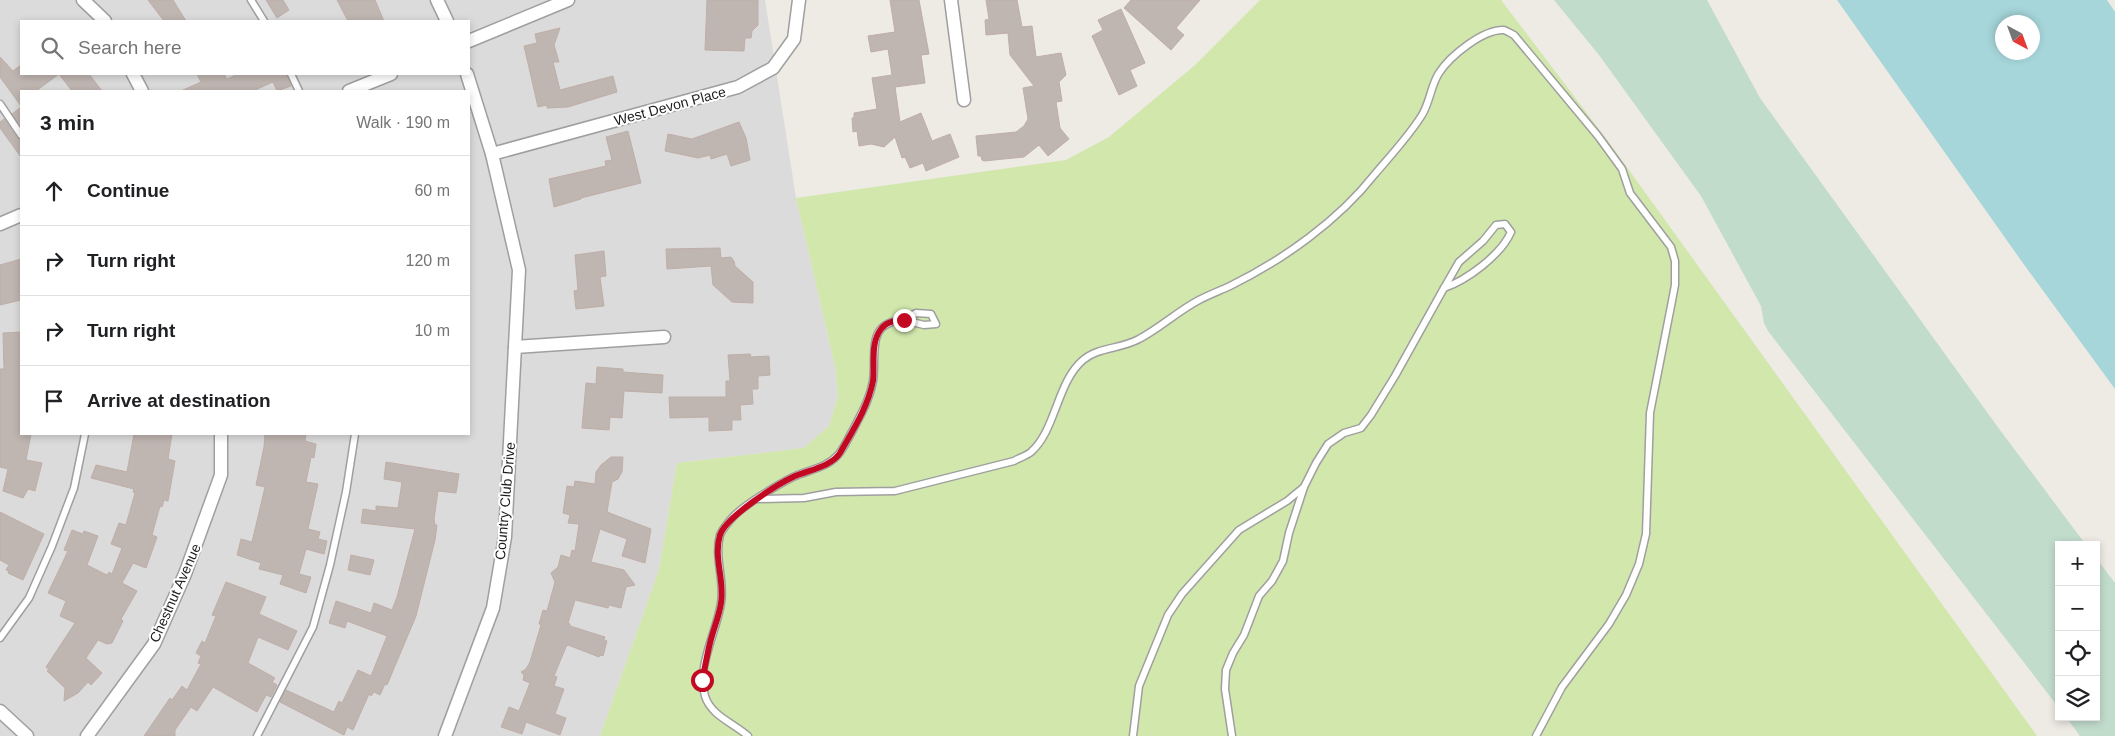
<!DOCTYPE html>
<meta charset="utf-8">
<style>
body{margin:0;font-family:Arial,sans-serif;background:#f2f2f2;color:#202124}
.controls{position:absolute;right:15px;bottom:15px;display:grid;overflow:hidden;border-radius:0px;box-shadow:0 2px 8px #0003}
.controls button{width:45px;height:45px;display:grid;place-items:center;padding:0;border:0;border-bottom:1px solid #e0e0e0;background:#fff;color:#202124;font:25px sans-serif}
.compass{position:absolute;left:1995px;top:15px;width:45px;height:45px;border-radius:50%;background:#fff;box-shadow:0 2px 8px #0003;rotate:139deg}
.stop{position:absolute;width:15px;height:15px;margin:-11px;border:4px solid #c30822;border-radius:50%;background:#fff}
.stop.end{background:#c30822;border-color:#fff;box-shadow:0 1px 5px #0008}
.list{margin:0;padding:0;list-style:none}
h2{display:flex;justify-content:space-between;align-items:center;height:65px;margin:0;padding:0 20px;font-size:21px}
h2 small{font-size:16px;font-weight:400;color:#757577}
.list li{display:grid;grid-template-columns:32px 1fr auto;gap:15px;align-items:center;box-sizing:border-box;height:70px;padding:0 20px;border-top:1px solid #e0e0e0}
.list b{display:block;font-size:19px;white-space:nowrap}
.list em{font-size:16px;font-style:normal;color:#757577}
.icon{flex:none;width:28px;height:28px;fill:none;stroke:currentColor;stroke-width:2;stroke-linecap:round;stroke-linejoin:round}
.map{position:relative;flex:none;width:2115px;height:736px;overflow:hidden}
.search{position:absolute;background:#fff;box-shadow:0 2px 8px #0003;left:20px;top:20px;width:450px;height:55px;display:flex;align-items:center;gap:12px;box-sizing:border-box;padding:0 18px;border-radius:0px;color:#757577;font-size:19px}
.panel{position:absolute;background:#fff;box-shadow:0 2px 8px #0003;left:20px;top:90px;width:450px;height:345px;border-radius:0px}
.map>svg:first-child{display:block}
.residential{fill:#dcdbdb;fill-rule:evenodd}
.grass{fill:#d1e7ac}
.wetland{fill:#c2dccc}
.water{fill:#a6d6da;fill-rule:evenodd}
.building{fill:#bfb5b1;stroke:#bfaea7}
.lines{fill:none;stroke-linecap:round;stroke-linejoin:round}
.service-casing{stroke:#9f9f9f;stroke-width:9}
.minor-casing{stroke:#9f9f9f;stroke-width:15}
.service{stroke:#fff;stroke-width:6}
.minor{stroke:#fff;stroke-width:12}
.route{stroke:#c30822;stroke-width:6}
.labels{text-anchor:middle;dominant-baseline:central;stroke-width:4;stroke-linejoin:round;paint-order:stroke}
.street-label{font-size:14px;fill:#1e1e1e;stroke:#fff}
</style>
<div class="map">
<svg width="2115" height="736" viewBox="0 0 2115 736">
<rect width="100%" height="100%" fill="#eeeae4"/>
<path class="residential" d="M0,0H765L796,198L835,366L838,396L829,426L804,448L677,463L659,570L600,736H0ZM21,21H469V74H21ZM21,91H469V434H21Z"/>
<path class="grass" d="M1260,0H1501L1608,141L2037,736H600L659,570L677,463L804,448L829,426L838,396L835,366L796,198L1066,160L1109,137L1194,66Z"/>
<g class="wetland">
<path d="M1554,0H1707L1760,98L1997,426L2086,545H2059V708L1768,331L1764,323L1761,306L1701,196L1599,55Z"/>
<path d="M2096,558L2115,583V736H2080L2066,717H2096Z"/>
</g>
<path class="water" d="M1837,0H2107L2115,12V389L2025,266ZM2002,22H2032V52H2002Z"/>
<g class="building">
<path d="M148,0H173L186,21H164Z"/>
<path d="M266,0H283L289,10L277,18Z"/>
<path d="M337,0H375L384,21H348Z"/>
<path d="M707,0H758V25L752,31L751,38H745L744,51L705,50Z"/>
<path d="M890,0H919L929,54L921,55L925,83L895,87L900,122L921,113L932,141L950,134L959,157L926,171L923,163L910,168L905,157L902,158L895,137L884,147L871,144L859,146L857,131L853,132L852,118H854V113L877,109L872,78L892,75L888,49L871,52L868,36L895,32Z"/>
<path d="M986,0H1017L1022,27L1032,26L1036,57L1061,53L1066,75L1059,82L1062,101L1056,102L1060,128L1069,139L1048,156L1039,145L1024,157L984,161L982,160L981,156H978L976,136L1016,132L1024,126L1028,119L1023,88L1034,86L1010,55L1008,33L986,35L985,20L989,19Z"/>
<path d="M1131,0H1200L1176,28L1184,35L1171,50L1124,8Z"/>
<path d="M1121,9L1145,63L1130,70L1137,86L1119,95L1092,36L1103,30L1098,20Z"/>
<path d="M560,28L554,45L559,62H553L560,90L613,76L617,92L568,107L547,108V105L538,107L524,46L537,43L535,34Z"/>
<path d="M0,57L13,71L21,65V74H59L36,91H21V106L0,77Z"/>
<path d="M59,74H89L102,91H72Z"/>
<path d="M197,74H224L227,79L238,74H286L291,86L277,91L273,82L253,91H181L201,82Z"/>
<path d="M21,107V126L12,114Z"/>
<path d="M4,119L17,138L21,140V157L0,128V122Z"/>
<path d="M739,122L746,138L750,160L731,166L727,154L711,159L710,155L698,158L665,151L668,134L692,139Z"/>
<path d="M628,131L641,183L581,198V199L554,207L549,179L606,166L605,161L612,160L606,137Z"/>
<path d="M720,248L721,258L731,257L734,261L735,266L753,282V303L732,302L713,285L711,266L667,269L666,249Z"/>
<path d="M604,251L606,276L600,277L604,306L576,309L574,291L578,290L575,255Z"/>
<path d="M21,259V300L0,305V265Z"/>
<path d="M21,332V434H31L26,460L42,463L35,491L28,489L23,498L3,491L8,469L0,467V369H4L3,333Z"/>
<path d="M750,354L751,357L769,356L770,375L758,376V389H752L753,404L740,405L741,420H732V430L709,431V417L670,418L669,397H726V381H730L728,355Z"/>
<path d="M597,367L623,369V372L663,375L662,393L624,391L622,418L610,417L609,430L582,428L586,383L596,384Z"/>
<path d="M134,434H172L168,459L175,461L168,501L164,500L162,507L160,506L152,535L157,537L146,568L133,563L122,583L137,591L121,619L123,621L112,643L107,644L98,640L86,658L102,673L91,685L88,682L78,693L64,701L65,688L47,671L49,670L46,667L75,623L60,616L66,601L48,593L68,551L64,550L72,530L83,534L84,531L98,536L87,565L107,575L109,572L112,574L122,548L111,544L119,523L126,525L135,493L133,492L134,489L91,478L96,465L127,472Z"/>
<path d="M265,434H306L305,441L316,444L314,458L311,457L306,482L318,484L308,529L320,532L318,539L327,541L324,554L306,549L299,574L311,577L306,593L280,584L283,575L259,569L261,563L237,555L241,539L252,542L265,487L256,485L264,447Z"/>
<path d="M611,457H623L622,472L618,479L612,482L607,512L651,529L645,563L622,556L627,539L600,529L591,562L624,570L635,585L626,587L621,608L609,605L608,608L575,600L568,623L570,624V626L605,637L604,640L607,641L603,656L600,655L599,657L568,645L566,647L554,676L557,677L554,686L564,689L555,714L566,718L560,735L526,722L522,734L501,727L509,707L519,711L530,683L523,680L524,675L521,672L526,669L530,662L541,625L539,624L543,610L547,611L555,582L551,573L558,567L561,555L570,558L572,550L575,551L579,524L568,523L570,515L563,513L567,486L574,487L575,481L595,484L596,472L601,465Z"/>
<path d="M386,462L459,474L456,493L438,491L434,519L435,525H437L435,540L416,616L387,685L385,684L380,695L374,692L371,696L369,694L353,730L347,727L344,735L280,702L286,690L334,712L339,701L342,703L358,670L371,676L387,636L347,621L345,628L329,623L336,601L371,613L374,603L392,610L397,597L415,529L361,523L363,509L376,511V506L398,508L402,482L384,479Z"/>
<path d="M0,512L44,534L23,580L8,573L9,571L6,570L9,565L0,560Z"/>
<path d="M351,555L374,560L370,575L348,570Z"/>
<path d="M226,582L266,597L259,614L297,631L288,650L258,637L248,663L275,678L272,682L277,685L271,697L266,695L257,712L213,687L197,711L191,707L175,730V736H144L170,698L172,700L182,686L187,690L201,664L198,663L201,656L196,653L202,641L205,643L216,616L212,615Z"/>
</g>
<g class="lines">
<g class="service-casing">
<g id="service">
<path d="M251,0L264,21"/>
<path d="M291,74L299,91"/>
<path d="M0,104L21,135"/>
<path d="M1505,224L1511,232C1501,255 1467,280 1444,288L1459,262L1483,241L1496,225Z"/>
<path d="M916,313L931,314L936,324L924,325L904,320Z"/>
<path d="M758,499L804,498L836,492L895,491L1014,461C1019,458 1026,456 1031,452C1056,430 1057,382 1083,360C1098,347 1121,349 1139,339C1160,328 1178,311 1199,300C1209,295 1219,291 1230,286C1283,260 1338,221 1375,174C1391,155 1409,136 1422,115C1430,102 1431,85 1439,73C1450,56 1483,29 1504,30C1507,31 1510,33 1514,35L1598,136L1622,169L1630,193L1671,247L1675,261V285L1671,306L1650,413L1646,534L1639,564L1626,595L1609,624L1562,687L1536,736"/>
<path d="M0,638L29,598L52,546L74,488L85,434"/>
<path d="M257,736L313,627L330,565L346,492L355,434"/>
<path d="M748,736C734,723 711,716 705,696C696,668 717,631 721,603C725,581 714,558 720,535C722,530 729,521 733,517C744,505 779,484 793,477C808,470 826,468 837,456C844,449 848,438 853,430C861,414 870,399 873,381C877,354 865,322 904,320"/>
<path d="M1133,736L1139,686L1168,615L1182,594L1239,530L1287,501L1304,487"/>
<path d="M1232,736L1225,689L1226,670L1233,653L1244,635L1259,596L1272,581L1283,561L1289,533L1304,487L1316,463L1328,444L1344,433L1361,428L1371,415L1395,376L1444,288"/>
</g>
</g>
<g class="minor-casing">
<g id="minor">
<path d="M83,0L105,21"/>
<path d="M437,0L447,21"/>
<path d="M951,0L964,100"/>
<path d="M469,41L568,0"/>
<path d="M133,74L142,91"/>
<path d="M349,91L391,74"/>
<path d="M492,154L738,87L773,68L794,39L799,0"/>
<path d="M0,224L21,215"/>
<path d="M515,347L664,337"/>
<path d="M0,711L27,736"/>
<path d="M87,736L154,644L185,574L221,475V434"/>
<path d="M445,736L493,608L505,537L519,270L492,154L467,74"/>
</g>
</g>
<use href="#service" class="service"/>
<use href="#minor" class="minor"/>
</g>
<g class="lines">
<path class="route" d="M702,680C705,668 707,655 710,643C713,630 719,617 721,603C725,581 713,557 720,535C726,517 776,485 793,477C808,470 831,467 840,453C853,430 868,407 873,381C875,365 870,343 881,329C887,321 895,321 904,320"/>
</g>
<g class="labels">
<g class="street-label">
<text transform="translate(670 106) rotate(-15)">West Devon Place</text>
<text transform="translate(505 501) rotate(-85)">Country Club Drive</text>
<text transform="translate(175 593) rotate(-66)">Chestnut Avenue</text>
</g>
</g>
</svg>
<div class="controls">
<button>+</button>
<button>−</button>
<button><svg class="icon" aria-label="locate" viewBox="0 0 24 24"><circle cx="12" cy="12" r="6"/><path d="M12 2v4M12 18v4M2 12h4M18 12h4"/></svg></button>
<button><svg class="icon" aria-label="layers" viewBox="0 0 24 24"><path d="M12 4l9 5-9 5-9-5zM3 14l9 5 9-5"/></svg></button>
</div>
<svg class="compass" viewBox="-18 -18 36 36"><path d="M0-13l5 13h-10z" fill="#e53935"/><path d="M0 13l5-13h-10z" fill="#757577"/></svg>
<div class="stop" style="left:702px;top:680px"></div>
<div class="stop end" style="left:904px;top:320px"></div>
<div class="search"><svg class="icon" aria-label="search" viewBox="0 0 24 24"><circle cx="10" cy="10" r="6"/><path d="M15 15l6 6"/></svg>Search here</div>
<section class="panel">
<h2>3 min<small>Walk · 190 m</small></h2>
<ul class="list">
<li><svg class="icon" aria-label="ahead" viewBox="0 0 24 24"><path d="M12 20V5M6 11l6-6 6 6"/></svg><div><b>Continue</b></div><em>60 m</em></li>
<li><svg class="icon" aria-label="right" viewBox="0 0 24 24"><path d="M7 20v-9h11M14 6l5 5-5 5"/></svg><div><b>Turn right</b></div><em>120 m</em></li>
<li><svg class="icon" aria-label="right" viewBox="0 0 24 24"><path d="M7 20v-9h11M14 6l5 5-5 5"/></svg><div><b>Turn right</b></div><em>10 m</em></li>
<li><svg class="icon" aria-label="arrive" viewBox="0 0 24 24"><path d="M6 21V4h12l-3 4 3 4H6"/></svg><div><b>Arrive at destination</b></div></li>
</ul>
</section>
</div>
